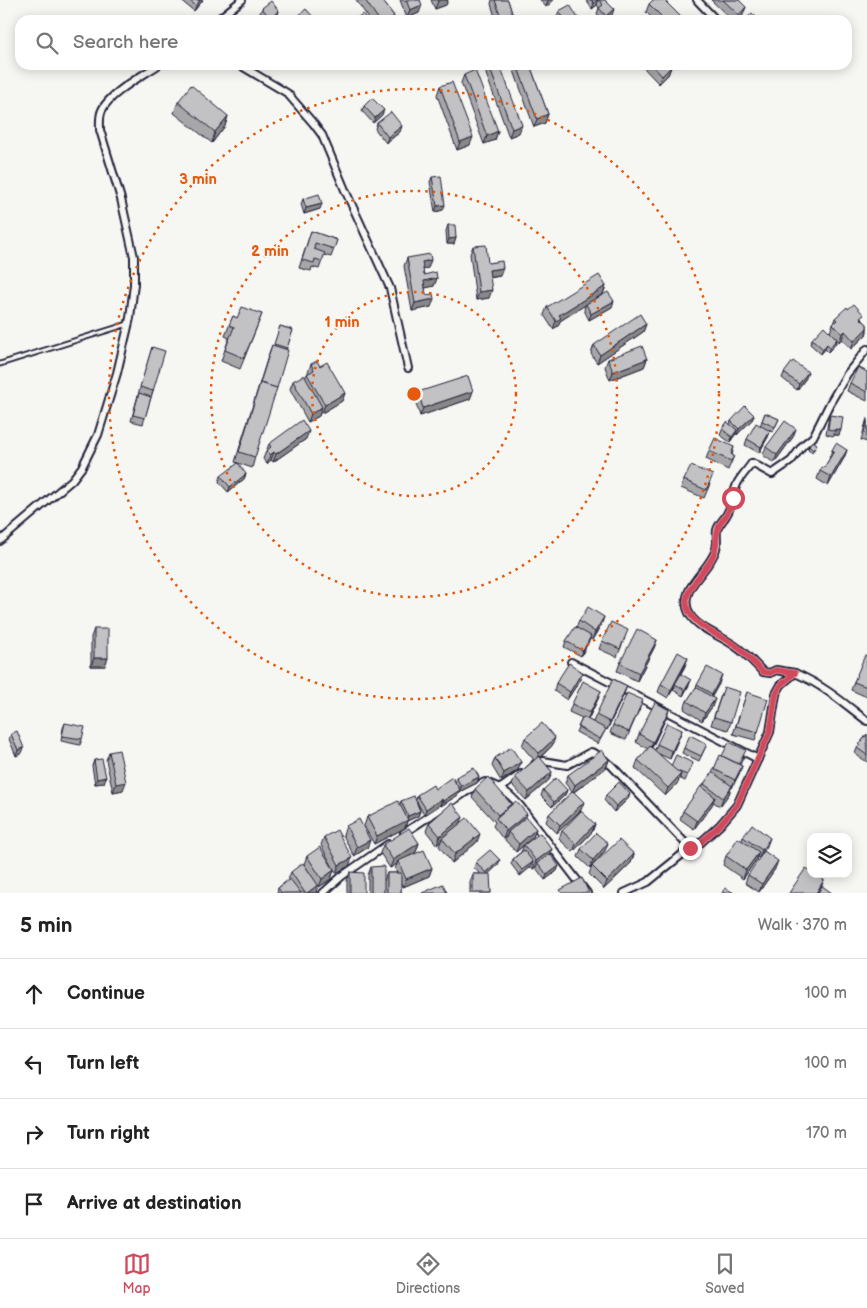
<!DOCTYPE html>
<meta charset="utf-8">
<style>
body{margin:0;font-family:"Balsamiq Sans",sans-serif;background:#f6f6f6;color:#222}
.controls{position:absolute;right:15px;bottom:15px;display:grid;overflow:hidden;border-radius:10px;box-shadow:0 2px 12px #0003}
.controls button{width:45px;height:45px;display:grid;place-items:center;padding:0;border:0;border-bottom:1px solid #e0e0e0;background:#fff;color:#222;font:25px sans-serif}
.stop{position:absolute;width:15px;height:15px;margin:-11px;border:4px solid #d1495b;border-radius:50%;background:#fff}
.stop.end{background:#d1495b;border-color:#fff;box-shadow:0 1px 5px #0008}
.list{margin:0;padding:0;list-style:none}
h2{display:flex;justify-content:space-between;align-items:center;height:65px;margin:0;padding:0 20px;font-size:21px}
h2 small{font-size:16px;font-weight:400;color:#767676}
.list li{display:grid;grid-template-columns:32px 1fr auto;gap:15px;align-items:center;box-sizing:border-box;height:70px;padding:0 20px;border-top:1px solid #e0e0e0}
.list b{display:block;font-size:19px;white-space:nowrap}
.list em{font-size:16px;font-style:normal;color:#767676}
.icon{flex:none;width:28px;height:28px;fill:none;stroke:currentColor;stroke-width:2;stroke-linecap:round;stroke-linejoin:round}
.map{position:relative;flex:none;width:867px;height:893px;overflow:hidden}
.search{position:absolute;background:#fff;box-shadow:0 2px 12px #0003;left:15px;right:15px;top:15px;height:55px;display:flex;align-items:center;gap:12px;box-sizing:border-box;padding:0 18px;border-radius:15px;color:#767676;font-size:19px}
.sheet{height:345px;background:#fff}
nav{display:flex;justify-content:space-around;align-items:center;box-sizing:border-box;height:70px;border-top:1px solid #e0e0e0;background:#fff;font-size:14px;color:#767676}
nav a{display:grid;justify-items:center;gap:2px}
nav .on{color:#d1495b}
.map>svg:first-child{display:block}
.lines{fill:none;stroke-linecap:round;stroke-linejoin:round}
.lane-casing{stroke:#22223b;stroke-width:7}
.street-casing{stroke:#22223b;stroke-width:10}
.lane{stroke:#f6f6f2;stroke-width:3}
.street{stroke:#f6f6f2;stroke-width:6}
.wall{fill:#a7a7a9;stroke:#22223b}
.shaded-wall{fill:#888889;stroke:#22223b}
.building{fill:#c2c2c4;stroke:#22223b}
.route{stroke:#d1495b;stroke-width:6}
.ring{fill:none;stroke:#e8590c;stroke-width:2.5;stroke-dasharray:2.5 5}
.centre{fill:#e8590c;stroke:#f6f6f2;stroke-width:2.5}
.ring-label{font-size:15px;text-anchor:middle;font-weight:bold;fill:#e8590c;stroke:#f6f6f2;stroke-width:4;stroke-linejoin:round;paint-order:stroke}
</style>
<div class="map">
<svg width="867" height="893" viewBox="0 0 867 893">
<rect width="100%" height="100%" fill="#f6f6f2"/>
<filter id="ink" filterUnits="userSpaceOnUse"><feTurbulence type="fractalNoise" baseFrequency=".02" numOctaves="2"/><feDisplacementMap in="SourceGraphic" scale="10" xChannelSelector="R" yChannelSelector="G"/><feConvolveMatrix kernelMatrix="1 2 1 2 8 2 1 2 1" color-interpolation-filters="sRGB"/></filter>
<g filter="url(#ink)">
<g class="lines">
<g class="lane-casing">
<path id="lane" d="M0,364L128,324"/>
</g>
<g class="street-casing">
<g id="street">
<path d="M697,0L715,19"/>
<path d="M217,20L242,0"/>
<path d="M240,65L287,93L313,123L322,135L345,190L390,288L408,368"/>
<path d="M0,541L72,480L82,467L98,435L117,373L130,318L134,284V257L121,199L100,130C100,123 99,116 102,110C110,93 142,76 158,65"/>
<path d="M571,662L758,759"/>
<path d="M795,673L776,670L770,673L763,672C754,663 746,653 735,646C722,636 696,628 689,613C677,588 710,571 716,549C718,543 716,536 717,530C719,523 724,520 727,514C733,504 733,491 738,482C742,475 748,469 752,463L772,474L791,461L803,445L813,437L830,403L847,374L867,349"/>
<path d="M535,764L543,761L567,765L591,752L596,754L611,765L690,848"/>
<path d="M501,788L521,774"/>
<path d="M404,833L472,788L485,782C501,787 510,794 521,807L587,893"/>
<path d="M323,893L342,876L388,844"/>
<path d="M624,893L648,882L690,848L698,845L720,825L737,805L770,732L776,694L781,685L795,673C823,685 844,703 867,721"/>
</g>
</g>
<use href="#lane" class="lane"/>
<use href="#street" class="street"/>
</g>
<g class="wall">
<path d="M180,0H203L194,11Z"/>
<path d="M356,0H382L394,16L392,20H370Z"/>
<path d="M400,0H420L419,13L407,18Z"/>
<path d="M431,0H448L446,5L435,9Z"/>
<path d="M492,0H508L514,20H496L491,4Z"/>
<path d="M540,0H554L546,7Z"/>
<path d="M586,0H605L612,15L606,20H603L597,14L599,8L597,5L592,9Z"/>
<path d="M711,0H739L743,15L739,20H732Z"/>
<path d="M649,4L684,20H654L646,12Z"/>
<path d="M262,8L279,11L277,17L272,20H266L260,13Z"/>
<path d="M559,11L579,20H557L556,19Z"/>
<path d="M512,65H530L548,114L545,123L534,127Z"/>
<path d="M641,65H669L671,67L668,75L659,84Z"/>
<path d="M489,66L519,133L509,137L486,74Z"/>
<path d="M464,75L498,131L495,140L484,144L461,83Z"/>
<path d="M440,86L470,145L457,150L437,95Z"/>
<path d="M178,102L228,116L225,126L212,143L174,113Z"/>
<path d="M364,106L382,115L373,123L362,111Z"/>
<path d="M377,123L400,132L386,143L375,129Z"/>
<path d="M432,177L443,210L435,212L430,182Z"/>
<path d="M303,199L320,209L304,214L301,204Z"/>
<path d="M448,225L456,238L454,244H447L446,231Z"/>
<path d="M311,231L337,240L331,257L324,255L319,269L312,267L311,271L299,268Z"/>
<path d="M473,246L500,276L490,278L489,298L476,300L470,254Z"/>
<path d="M407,258L428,268L423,269L424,275L437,278L434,286L425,288L426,295L431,307L412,311L404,266Z"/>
<path d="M606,286L603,294L595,299L612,307L589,320L584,310L585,305L560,321L558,326L553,329L544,315L547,307Z"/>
<path d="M848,309L862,319L867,324V332L866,335L851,349L842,339L839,342L837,340L835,345L828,352L825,349L821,354L810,344L812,339L830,332L835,318Z"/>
<path d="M262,314L240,369L221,361L229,338L225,336L233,316L237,318Z"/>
<path d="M646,324L643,332L597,363L591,354L594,345Z"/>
<path d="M280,326L293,330L286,350L255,457L252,468L235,462L269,353L272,345L274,346Z"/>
<path d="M152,347L153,391L143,424L131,421L138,395Z"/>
<path d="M608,359H647L644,367L610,380L605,367Z"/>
<path d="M311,364L320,366L345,393L342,401L322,413L321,411L319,416L308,422L290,389L293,381L305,378L307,374L308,373V372Z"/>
<path d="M867,372V401L847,391L850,383Z"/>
<path d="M784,373L806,378L797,390L782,378Z"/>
<path d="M473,391L470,399L420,416L415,400L418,392Z"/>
<path d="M765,413L779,419L773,432L761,427L770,431L768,437L759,453L745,445L747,439L760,426Z"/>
<path d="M754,415L752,420L737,435L736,433L730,442L720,435L722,429L730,424L731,421Z"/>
<path d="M830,415L839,435H834L833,436L826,434L828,421Z"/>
<path d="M867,418V442L861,440Z"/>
<path d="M793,437L774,463L763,455L766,447Z"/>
<path d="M306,439L273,462L271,460L267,464L263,459L269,444Z"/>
<path d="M809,446L816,447L812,452L808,449Z"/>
<path d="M734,447L732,455L734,456L728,470L706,459L709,451Z"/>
<path d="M832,450H847L844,458L828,486L817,479L820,471L824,468L830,458H829Z"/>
<path d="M246,474L244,479L228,492L219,482L221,476Z"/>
<path d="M684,480L710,484L704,498L681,488Z"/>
<path d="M604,617L601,625L592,640L590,639L581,656L564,647L566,641L576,628L579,621Z"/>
<path d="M94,629L105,666H91V637Z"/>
<path d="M625,638L617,657L599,649L602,641Z"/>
<path d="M657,640L654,648L637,681L617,671L620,663Z"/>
<path d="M867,656V697L851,690L854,682Z"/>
<path d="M685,666L678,679L691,680L689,685L683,696L673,690L675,686L668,698L658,692L661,684Z"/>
<path d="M580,680L567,700L554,691L556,683Z"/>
<path d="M719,684L711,697L712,707L702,721L684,709L687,701L696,688L697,685Z"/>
<path d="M601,691L598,699L588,720L593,722L596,715L624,694L607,730L606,729L598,744L576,732L582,718L569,712L572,704Z"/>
<path d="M747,692L758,732L755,740L733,734Z"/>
<path d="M721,695L731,722L728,730L711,725Z"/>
<path d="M640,708L626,740L610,733L613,725Z"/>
<path d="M666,718L652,748L655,750L657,744L682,730L670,759L659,754L671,766L693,763L685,781L679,778L678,783L665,796L635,768L638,760L648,749L636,742L639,734Z"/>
<path d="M65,723L82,739L80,745L61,741L63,728Z"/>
<path d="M11,734L22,753L16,756L9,739Z"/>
<path d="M867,734V762L855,754L857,748Z"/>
<path d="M525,738L552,746L540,758L552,772L549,780L526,800L512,785L515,777L534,760L522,746Z"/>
<path d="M707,744L699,761L682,753L684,748Z"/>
<path d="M109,752L123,790L113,792L106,760Z"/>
<path d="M722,756H744L740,765L742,766L739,774L731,788L729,794L720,806L713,802L712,805L694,829L680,819L683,811L702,787L712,772Z"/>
<path d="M495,758L521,762L518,770L501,781L492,766Z"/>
<path d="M94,760L104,783L95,784L92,766Z"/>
<path d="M609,760L606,768L574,792L581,810L557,833L546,822L549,814L572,792L565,783L568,775Z"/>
<path d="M456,777H479L477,783L459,792L458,795L441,806L440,805L424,815L417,802L420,811L418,816L407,821L405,828L374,844L364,826L367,817L400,804L401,801L416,800L417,795L455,782Z"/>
<path d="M475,789L511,804L510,807L527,814L525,817L536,829L533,837L516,852L505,840L507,836L503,839L493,826L495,822L472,797Z"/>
<path d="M543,790H567L565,795L552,807L541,796Z"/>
<path d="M606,795L628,799L614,812L604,800Z"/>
<path d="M429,823H461L477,842L452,863L439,846L441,841L437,845L426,831Z"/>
<path d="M595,824L592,832L573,852L559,839L562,831Z"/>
<path d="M346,826L370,840L367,848L354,856L343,835Z"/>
<path d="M324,837L349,866L336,873L321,845Z"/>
<path d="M743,837L767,846L759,858L757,857L756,860L743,879L723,865L726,856L742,840Z"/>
<path d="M419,843L416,852L409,856L432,868L429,876L403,887L401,883V893H368V875L371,867L384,881L387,873H397L395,869L397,864L390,868L380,853L383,845Z"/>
<path d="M524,845L552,849L550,854L557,871L545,880L536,868V867L533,869L531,866L520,876L511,864L513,859L521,852Z"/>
<path d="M581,849L605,851L590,868L578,857Z"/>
<path d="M634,854L631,863L604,889L589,874L592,866Z"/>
<path d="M307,856L334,870L331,879L319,887L318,886L316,893H277L278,888L288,880L291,872H309L304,864Z"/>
<path d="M476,862L498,865L488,874L491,893H470V882L473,874H480L474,868Z"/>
<path d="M775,869L759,892L745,883L748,875Z"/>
<path d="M350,872L364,893H347V881Z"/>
</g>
<g class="shaded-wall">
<path d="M200,0H203L194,11L196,6Z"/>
<path d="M440,0H448L446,5L435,9L438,1Z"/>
<path d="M548,0H554L546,7Z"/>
<path d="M598,0L597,5L592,9L594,3Z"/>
<path d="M422,5L419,13L407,18L410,10Z"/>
<path d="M746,7L743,15L739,20H737L739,15Z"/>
<path d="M614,9L612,15L606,20H605L606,16Z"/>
<path d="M279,11L277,17L272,20H269L270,18Z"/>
<path d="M671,67L668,75L659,84L662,76Z"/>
<path d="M384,110L382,115L373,123L375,118Z"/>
<path d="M548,114L545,123L534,127L537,119Z"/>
<path d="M228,116L225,126L212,143L215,132Z"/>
<path d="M522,125L519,133L509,137L512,129Z"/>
<path d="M402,126L400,132L386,143L388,137Z"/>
<path d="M498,131L495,140L484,144L487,136Z"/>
<path d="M473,137L470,145L457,150L460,142Z"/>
<path d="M322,204L320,209L304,214L306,208Z"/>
<path d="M445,205L443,210L435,212L437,206Z"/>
<path d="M456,238L454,244H447L449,239Z"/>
<path d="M431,260L428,268L419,270L422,262Z"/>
<path d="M503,268L500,276L486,278L489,270Z"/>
<path d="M437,278L434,286L421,289L424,281Z"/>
<path d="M606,286L603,294L560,321L558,326L553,329L556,321L559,315Z"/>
<path d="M492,290L489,298L476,300L479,292Z"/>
<path d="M434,299L431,307L412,311L415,303Z"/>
<path d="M614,301L612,307L589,320L591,314Z"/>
<path d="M646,324L643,332L597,363L600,355Z"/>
<path d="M867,328L866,335L851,349L854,341Z"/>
<path d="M845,331L842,339L839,342L842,334Z"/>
<path d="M837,339L835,345L828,352L830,347Z"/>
<path d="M827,344L825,349L821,354L823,349Z"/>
<path d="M647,359L644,367L610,380L613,372Z"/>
<path d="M808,372L806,378L797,390L799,384Z"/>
<path d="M473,391L470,399L420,416L423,408Z"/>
<path d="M345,393L342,401L322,413L325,405Z"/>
<path d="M322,407L319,416L308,422L311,414Z"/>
<path d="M754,415L752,420L737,435L739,429Z"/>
<path d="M796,429L793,437L774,463L777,455Z"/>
<path d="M835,429L841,430L839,435H834Z"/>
<path d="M737,430L735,435L730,442L732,437Z"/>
<path d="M309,431L306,439L273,462L276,454Z"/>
<path d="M770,431L768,437L759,453L761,447Z"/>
<path d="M847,450L844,458L828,486L831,477Z"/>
<path d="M274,452L271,460L267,464L270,455Z"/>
<path d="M246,474L244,479L228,492L230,487Z"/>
<path d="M604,617L601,625L592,640L595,632Z"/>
<path d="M591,636L589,641L581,656L583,651Z"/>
<path d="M657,640L654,648L637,681L639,673Z"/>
<path d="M94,658H108L105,666H91Z"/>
<path d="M688,658L685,666L668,698L671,690Z"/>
<path d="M582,672L580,680L567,700L570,692Z"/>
<path d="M722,675L719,684L709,702L712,694Z"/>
<path d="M691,680L689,685L683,696L685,690Z"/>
<path d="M627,686L624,694L607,730L610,722Z"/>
<path d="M601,691L598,699L587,721L590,713Z"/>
<path d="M715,699L712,707L702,721L705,713Z"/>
<path d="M669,710L666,718L650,750L653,742Z"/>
<path d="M682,730L679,738L670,759L672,751Z"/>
<path d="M555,738L552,746L536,761L539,753Z"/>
<path d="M24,748L22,753L16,756L18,750Z"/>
<path d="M609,760L606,768L572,793L575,785Z"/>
<path d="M521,762L518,770L501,781L504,773Z"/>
<path d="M742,766L739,774L732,788L735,780Z"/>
<path d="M552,772L549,780L526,800L529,792Z"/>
<path d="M681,774L678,783L665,796L668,788Z"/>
<path d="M106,777L104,783L95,784L97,779Z"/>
<path d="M479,777L477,783L459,792L458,795L441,806L443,801L460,790L461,786Z"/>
<path d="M126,782L123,790L113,792L116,784Z"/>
<path d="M732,786L729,794L720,806L723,798Z"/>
<path d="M567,790L565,795L552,807L554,802Z"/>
<path d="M630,794L628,799L614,812L616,806Z"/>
<path d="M715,797L712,805L694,829L697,821Z"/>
<path d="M442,799L440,805L424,815L426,809Z"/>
<path d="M584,802L581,810L557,833L560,825Z"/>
<path d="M511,804L508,812L497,819L498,815Z"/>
<path d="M420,811L418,816L407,821L405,828L374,844L377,836L406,820L408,816Z"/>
<path d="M527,814L524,822L508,832L507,836L503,839L506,831Z"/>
<path d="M463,817L460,825L442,838L441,841L437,845L440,836Z"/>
<path d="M595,824L592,832L573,852L576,844Z"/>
<path d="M536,829L533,837L516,852L519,844Z"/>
<path d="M480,834L477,842L452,863L455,854Z"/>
<path d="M770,838L767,846L759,858L762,850Z"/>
<path d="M370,840L367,848L354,856L357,847Z"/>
<path d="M419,843L416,852L399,863L398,861L397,864L390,868L393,860Z"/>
<path d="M608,843L605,851L590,868L593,860Z"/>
<path d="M552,849L549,857L538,863L536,867L533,869L536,861Z"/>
<path d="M759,852L756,860L743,879L746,870Z"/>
<path d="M634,854L631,863L604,889L607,881Z"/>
<path d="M352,858L349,866L336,873L339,865Z"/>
<path d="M500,860L498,865L484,878L486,873Z"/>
<path d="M778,861L775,869L759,892L762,884Z"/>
<path d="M533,862L531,867L520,876L522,870Z"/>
<path d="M559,866L557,871L545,880L547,875Z"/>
<path d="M432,868L429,876L403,887L406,879Z"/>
<path d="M334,870L331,879L319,887L322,879Z"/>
<path d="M824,880L821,888L818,893H816Z"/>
<path d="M318,885L316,893H307Z"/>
</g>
<g class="building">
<path d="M189,0H200L196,6Z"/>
<path d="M365,0H382L394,16L389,20H379Z"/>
<path d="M406,0H420L422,5L410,10Z"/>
<path d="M495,0H508L514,20H502Z"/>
<path d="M591,0H598L594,3Z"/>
<path d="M599,0H605L614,9L606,16L599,8L603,5Z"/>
<path d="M653,0H664L684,20H665L649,4Z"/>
<path d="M723,0H739L746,7L739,15Z"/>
<path d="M271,1L279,11L270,18L262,8Z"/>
<path d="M570,5L579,20H565L559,11Z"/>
<path d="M306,9L316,20H298L296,18Z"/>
<path d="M752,13L759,20H745Z"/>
<path d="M363,14L367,20H353Z"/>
<path d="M493,65H500L522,125L512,129L489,66Z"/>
<path d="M517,65H530L548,114L537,119Z"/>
<path d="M652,65H669L671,67L662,76Z"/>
<path d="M475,70L498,131L487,136L464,75Z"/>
<path d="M452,82L473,137L460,142L440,86Z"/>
<path d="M191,85L228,116L215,132L178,102Z"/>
<path d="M372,98L384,110L375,118L364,106Z"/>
<path d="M391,112L402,126L388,137L377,123Z"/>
<path d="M441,176L445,205L437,206L432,177Z"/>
<path d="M319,194L322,204L306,208L303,199Z"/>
<path d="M448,225H455L456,238L449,239Z"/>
<path d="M311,231L337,240L334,249L315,243L314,249L325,253L322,261L315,259L314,263L302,260Z"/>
<path d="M486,245L488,263L502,261L503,268L489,270L492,290L479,292L473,246Z"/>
<path d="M430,254L431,260L422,262L424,275L436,272L437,278L424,281L426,295L433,294L434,299L415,303L407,258Z"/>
<path d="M599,275L606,286L559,315L561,318L556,321L547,307Z"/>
<path d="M608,292L614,301L591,314L586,304Z"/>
<path d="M854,304L864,315L860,318L867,324V328L854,341L845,331L842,334L833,324L837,320L835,318L847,307L848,309Z"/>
<path d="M242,307L262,314L244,358L225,350L234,327L229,325L233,316L237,318Z"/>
<path d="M640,314L646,324L600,355L594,345Z"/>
<path d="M280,326L293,330L287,348L274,344Z"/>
<path d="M824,326L837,339L830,347L827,344L823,349L812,339Z"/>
<path d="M272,345L288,350L277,388L260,383Z"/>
<path d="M642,346L647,359L613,372L608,359Z"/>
<path d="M152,347L165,351L153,391L140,387Z"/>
<path d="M317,361L320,366L327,362L345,393L325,405L307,374L314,370L311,364Z"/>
<path d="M793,361L808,372L799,384L784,373Z"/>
<path d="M858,367L867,372V392L850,383Z"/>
<path d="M304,375L322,407L311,414L293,381Z"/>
<path d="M468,376L473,391L423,408L418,392Z"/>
<path d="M260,383L277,388L255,457L239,452Z"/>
<path d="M139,393L151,397L145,418L133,415Z"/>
<path d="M745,406L754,415L739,429L731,421Z"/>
<path d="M765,413L779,419L775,427L762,421Z"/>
<path d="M830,415L843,417L841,430L835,429V431L828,429Z"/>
<path d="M302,420L309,431L276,454L274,452L270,455L266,451L271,447L269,444Z"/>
<path d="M785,421L796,429L777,455L766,447Z"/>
<path d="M867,421V433L864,432Z"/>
<path d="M727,422L737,430L732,437L722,429Z"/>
<path d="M756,423L770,431L761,447L747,439Z"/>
<path d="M715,438L734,447L731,454L734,456L731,461L709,451Z"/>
<path d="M812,441L817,444L813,450L809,446Z"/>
<path d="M836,443L847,450L831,477L820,471L822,467L824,468L834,451L832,450Z"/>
<path d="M238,463L246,474L230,487L221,476Z"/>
<path d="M691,466L713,475L706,490L684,480Z"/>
<path d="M588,607L604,617L595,632L579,621Z"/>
<path d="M611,622L628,630L620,649L602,641Z"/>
<path d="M575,627L591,636L583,651L566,641Z"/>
<rect x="94" y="629" width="14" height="29"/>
<path d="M637,629L657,640L639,673L620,663Z"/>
<path d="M678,652L688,658L671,690L661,684Z"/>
<path d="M865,655L867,656V687L854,682Z"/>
<path d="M569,663L582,672L570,692L556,683Z"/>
<path d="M707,667L722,675L712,694L697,685Z"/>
<path d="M681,674L691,680L685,690L675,684Z"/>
<path d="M613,679L627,686L610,722L596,715Z"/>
<path d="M583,681L601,691L590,713L572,704Z"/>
<path d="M696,687L715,699L705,713L687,701Z"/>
<path d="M724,687L740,692L731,722L714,717Z"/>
<path d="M747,692L768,699L758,732L736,726Z"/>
<path d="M627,693L643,700L629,732L613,725Z"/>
<path d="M655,702L669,710L653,742L639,734Z"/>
<path d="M583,717L606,729L600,739L578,727Z"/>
<path d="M65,723L85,727L82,739L62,736Z"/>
<path d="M542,723L555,738L539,753L525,738Z"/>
<path d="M667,723L682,730L672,751L657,744Z"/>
<path d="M17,731L24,748L18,750L11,734Z"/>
<path d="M867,734V755L857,748Z"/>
<path d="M690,735L707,744L701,756L684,748Z"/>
<path d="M729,742L746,750L739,764L722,756Z"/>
<path d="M650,746L681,774L668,788L638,760Z"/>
<path d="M511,747L521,762L504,773L495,758Z"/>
<path d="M119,750L126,782L116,784L109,752Z"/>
<path d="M602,750L609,760L575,785L568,775Z"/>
<path d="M676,755L693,763L687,775L677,771L671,766Z"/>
<path d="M720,755L742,766L735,780L714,769Z"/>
<path d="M539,756L552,772L529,792L515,777Z"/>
<path d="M102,759L106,777L97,779L94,760Z"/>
<path d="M474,768L479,777L461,786L456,777Z"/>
<path d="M712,772L732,786L723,798L704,784Z"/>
<path d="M452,777L460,790L443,801L442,799L426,809L417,795L433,785L435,789Z"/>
<path d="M488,777L511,804L498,815L475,789Z"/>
<path d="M556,778L567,790L554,802L543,790Z"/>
<path d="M619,782L630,794L616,806L606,795Z"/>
<path d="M701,786L715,797L697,821L683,811Z"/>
<path d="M573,791L584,802L560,825L549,814Z"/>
<path d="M414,796L420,811L408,816L401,801Z"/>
<path d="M398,801L408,820L377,836L367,817Z"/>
<path d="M516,801L527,814L506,831L496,818Z"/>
<path d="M452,803L463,817L440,836L429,823Z"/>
<path d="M581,811L595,824L576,844L562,831Z"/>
<path d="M526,817L536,829L519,844L508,832Z"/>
<path d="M467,818L480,834L455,854L442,838Z"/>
<path d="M359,819L370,840L357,847L346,826Z"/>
<path d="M752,824L770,838L762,850L743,837Z"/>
<path d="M409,828L419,843L393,860L383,845Z"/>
<path d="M337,830L352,858L339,865L324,837Z"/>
<path d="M540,833L552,849L536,861L524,845Z"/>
<path d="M596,833L608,843L593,860L581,849Z"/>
<path d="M738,838L759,852L746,870L726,856Z"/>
<path d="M619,840L634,854L607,881L592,866Z"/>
<path d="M320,847L334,870L322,879L307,856Z"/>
<path d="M424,850L432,868L406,879L398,861Z"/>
<path d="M490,850L500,860L486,873L476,862Z"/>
<path d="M524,850L533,862L522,870L513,859Z"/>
<path d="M764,851L778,861L762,884L748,875Z"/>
<path d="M550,854L559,866L547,875L538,863Z"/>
<path d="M303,863L318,885L307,893H305L291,872Z"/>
<path d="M384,866V893H371V867Z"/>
<path d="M806,868L811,871V874H816L824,880L816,893H789Z"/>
<path d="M350,872L364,873V893H350Z"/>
<rect x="387" y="873" width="14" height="20"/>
<path d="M473,874H490L491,893H473Z"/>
<path d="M582,878L589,893H562L560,890Z"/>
<path d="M290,879L301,893H282L278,888Z"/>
<path d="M443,884L447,893H422Z"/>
<path d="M822,886L832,893H818Z"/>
<path d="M725,888L734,893H722Z"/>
</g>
</g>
<g class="lines" filter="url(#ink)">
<path class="route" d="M690,848L698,845L720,825L737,805L770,732L776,694L781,685L795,673L776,670L770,673L763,672C753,663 746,653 735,645C723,637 707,632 696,621C671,598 701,578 712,558C718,549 715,539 718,529C719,523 723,520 726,516C729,511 731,503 733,498"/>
</g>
<g class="ring">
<circle cx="414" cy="394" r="102"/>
<circle cx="414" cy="394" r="203"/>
<circle cx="414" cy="394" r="305"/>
</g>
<circle cx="414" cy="394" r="8" class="centre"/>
<g class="ring-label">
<text x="198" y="184">3 min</text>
<text x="270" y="256">2 min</text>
<text x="342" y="327">1 min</text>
</g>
</svg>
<div class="controls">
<button><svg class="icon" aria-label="layers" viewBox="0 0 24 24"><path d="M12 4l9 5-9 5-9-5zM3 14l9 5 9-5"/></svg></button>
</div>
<div class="stop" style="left:733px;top:498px"></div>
<div class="stop end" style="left:690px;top:848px"></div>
<div class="search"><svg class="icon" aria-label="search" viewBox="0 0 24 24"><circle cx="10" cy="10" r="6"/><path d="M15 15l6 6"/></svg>Search here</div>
</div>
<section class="sheet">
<h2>5 min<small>Walk · 370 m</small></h2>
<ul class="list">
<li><svg class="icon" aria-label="ahead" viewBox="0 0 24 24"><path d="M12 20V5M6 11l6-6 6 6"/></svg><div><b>Continue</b></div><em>100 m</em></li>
<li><svg class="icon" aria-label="left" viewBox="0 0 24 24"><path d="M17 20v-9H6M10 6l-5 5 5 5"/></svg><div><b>Turn left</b></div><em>100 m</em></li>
<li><svg class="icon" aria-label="right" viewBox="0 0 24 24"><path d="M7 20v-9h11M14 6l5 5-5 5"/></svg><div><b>Turn right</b></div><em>170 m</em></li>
<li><svg class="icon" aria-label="arrive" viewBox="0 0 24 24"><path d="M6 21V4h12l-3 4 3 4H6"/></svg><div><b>Arrive at destination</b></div></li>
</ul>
</section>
<nav>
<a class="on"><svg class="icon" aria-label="map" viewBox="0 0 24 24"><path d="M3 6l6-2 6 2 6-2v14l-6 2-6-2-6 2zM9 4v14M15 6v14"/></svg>Map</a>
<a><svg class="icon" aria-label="directions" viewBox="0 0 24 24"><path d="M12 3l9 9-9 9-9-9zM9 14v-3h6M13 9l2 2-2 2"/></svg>Directions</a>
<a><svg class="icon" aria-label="saved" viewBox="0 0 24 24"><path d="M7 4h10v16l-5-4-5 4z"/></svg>Saved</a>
</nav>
